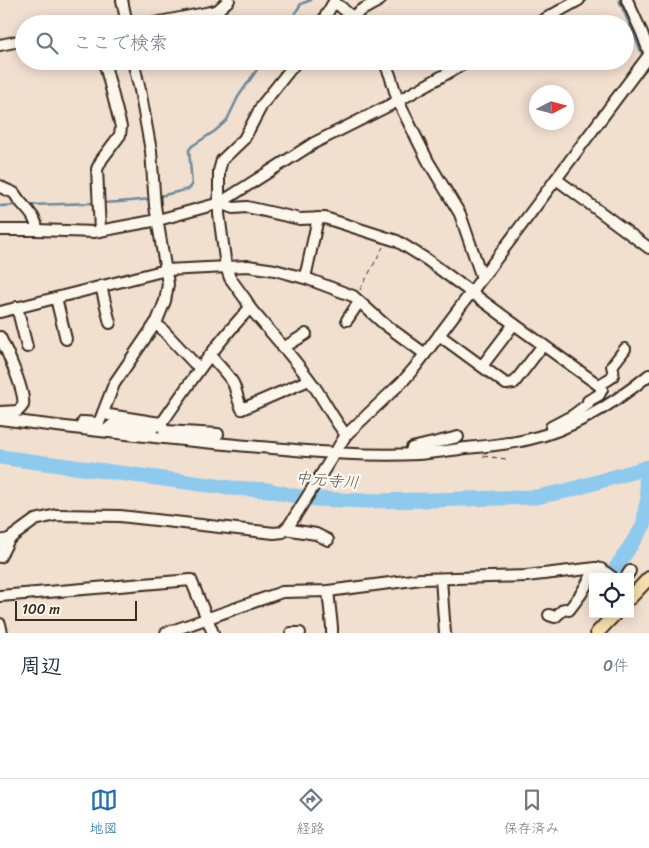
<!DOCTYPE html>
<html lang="ja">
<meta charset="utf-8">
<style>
body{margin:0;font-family:Sriracha,"Klee One",sans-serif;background:#f2f2f3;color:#1f2937}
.controls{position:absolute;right:15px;bottom:15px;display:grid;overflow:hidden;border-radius:0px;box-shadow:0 2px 12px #0003}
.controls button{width:45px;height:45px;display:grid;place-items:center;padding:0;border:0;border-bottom:1px solid #e0e1e3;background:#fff;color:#1f2937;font:25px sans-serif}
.compass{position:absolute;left:529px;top:85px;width:45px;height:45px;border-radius:50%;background:#fff;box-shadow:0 2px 12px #0003;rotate:84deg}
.scale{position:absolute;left:15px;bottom:12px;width:122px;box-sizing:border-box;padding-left:5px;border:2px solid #3b2a1e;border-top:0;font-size:14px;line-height:18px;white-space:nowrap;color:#3b2a1e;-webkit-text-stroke:4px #fbf7ec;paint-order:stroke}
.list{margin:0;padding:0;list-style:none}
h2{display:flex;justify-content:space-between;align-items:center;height:65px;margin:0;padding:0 20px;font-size:21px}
h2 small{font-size:16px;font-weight:400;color:#747a83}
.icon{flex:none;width:28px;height:28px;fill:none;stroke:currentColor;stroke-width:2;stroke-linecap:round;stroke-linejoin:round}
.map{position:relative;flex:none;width:649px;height:633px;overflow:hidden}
.search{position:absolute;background:#fff;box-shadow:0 2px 12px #0003;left:15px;right:15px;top:15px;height:55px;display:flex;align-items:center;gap:12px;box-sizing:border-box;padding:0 18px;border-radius:28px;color:#747a83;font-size:19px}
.sheet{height:145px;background:#fff}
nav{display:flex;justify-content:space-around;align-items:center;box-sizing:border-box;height:70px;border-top:1px solid #e0e1e3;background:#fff;font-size:14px;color:#747a83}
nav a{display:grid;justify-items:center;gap:2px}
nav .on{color:#1f6fb2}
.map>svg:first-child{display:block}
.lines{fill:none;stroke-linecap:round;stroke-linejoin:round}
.stream{stroke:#6d8a9b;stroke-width:2.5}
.river{stroke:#8ecaee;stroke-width:15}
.minor-casing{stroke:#3b2a1e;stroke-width:14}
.major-casing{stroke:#3b2a1e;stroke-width:16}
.path{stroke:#3b2a1e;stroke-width:1;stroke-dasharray:5 4;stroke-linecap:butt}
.minor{stroke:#fbf7ec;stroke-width:10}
.major{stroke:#f8deab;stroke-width:12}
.labels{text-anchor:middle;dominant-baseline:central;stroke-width:4.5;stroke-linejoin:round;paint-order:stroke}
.water-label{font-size:16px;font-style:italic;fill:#545a5c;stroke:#fbf7ec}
</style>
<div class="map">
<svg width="649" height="633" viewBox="0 0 649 633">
<rect width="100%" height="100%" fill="#f1dfd0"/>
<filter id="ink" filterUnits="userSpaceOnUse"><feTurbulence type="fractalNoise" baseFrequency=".02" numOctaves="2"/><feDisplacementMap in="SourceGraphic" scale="10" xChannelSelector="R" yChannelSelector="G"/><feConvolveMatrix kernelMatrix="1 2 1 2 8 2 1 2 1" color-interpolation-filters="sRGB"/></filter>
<g filter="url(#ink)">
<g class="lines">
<g class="stream">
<path d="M619,0L643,56"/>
<path d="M288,24L301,4L311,0"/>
<path d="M646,63L649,71"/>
<path d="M156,197L189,189L192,185L189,150L192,146L215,131L227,120L238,97L263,61"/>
<path d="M101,203L119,202L151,199"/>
<path d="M29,205L96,203"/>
<path d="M0,206L18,205"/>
</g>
<g class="river">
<path d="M0,457L231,488L268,490L299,497L317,499L365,501L428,500L536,497L566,491L649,467"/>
<path d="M610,577L644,525L645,511L648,498L645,468"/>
</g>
<g class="minor-casing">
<g id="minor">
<path d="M122,0L127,24"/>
<path d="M627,0L642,33L649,52"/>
<path d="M334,3L341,7L359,24"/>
<path d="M352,17L360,11L380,0"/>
<path d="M149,24L211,12L218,10L229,0"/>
<path d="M321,24L335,0"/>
<path d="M536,24L579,0"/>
<path d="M0,45L24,40"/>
<path d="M297,61L262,105L244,139L222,160L219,171V214L226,267L230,278L246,300L250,308C272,334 295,359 314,386C325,402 334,420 346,435"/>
<path d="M384,61L390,75L398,101L428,161L460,214L482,278"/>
<path d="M556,179L649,248"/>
<path d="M0,186C4,190 9,190 14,193C15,194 18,199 19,200C26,209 37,217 37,230"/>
<path d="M220,203L233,208L247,207L300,219L325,218L397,241L426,259L514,324L600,386L602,389L599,395L588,401V404L572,416L551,427"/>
<path d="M0,230H37L94,232L158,220L220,203L314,143L398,101L469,61"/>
<path d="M100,231L97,169L102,159L120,135L121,127L104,61"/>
<path d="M305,278L318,218"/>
<path d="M101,286L110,323"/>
<path d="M56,298L66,339"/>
<path d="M17,307L27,347"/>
<path d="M0,312L166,270L248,266L275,270L308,279L353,296L383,323L425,354"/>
<path d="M347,320L359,302"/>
<path d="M155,324L161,328L194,363L200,368"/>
<path d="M439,335L506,384L514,383L543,345"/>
<path d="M0,337C6,349 26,393 23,405C23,405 19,411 18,411L0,412"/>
<path d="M283,348L306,334"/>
<path d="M210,355C217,364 227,373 233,383C237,391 237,400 242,409L309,380"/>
<path d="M482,366L514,324"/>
<path d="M600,386C607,377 617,381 612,366L625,349"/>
<path d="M103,413L109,415L160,423L165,431L218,434"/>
<path d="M0,419C79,429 158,438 237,445C297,450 358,457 418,454C434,453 451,450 467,448C488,446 510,444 530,439C573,429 616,402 649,375"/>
<path d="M83,422L99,423L114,384L157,321L165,301L168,284L155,206L151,151L140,90L133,61"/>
<path d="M105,431L112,425L153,428L164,420C191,381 217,342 250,308"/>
<path d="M410,454L412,448L458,437"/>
<path d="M285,529L316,534L328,540"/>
<path d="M0,541L9,539L35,520L56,515L120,516L274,533L283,532L290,524L346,435L404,380L416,366L649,55"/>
<path d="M0,557L9,539"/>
<path d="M626,577L630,571"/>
<path d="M441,579L445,633"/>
<path d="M328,591L332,627V633"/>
<path d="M0,596L191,580L213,633"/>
<path d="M549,615L555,617L564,609L569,610L581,594L596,568"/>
<path d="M0,624L2,633"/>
<path d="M166,633L282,592L328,591L421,579L526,576L596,568L601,569L612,577"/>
<path d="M291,633H300"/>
</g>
</g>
<g class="major-casing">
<g id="major">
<path d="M630,598L649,578"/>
<path d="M597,633L615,614"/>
</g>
</g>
<g class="path">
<path d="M360,290L383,247"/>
<path d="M483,456L506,459"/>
</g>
<use href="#minor" class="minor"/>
<use href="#major" class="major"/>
</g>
</g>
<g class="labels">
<g class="water-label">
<text transform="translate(327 480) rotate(5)">中元寺川</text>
</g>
</g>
</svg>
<div class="controls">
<button><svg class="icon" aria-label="locate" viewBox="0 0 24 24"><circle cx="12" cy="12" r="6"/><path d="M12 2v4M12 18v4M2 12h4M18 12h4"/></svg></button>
</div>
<svg class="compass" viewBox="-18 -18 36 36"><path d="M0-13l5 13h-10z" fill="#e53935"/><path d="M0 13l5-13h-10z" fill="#747a83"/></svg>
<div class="scale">100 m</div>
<div class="search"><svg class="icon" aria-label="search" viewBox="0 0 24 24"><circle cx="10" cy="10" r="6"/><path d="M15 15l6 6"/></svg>ここで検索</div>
</div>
<section class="sheet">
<h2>周辺<small>0件</small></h2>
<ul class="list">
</ul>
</section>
<nav>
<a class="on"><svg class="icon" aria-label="map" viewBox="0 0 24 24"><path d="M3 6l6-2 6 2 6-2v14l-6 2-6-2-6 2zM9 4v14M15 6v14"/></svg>地図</a>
<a><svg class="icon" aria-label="directions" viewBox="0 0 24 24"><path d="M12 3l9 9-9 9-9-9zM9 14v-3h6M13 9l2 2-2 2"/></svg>経路</a>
<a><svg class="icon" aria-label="saved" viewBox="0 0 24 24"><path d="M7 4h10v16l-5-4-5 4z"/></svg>保存済み</a>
</nav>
